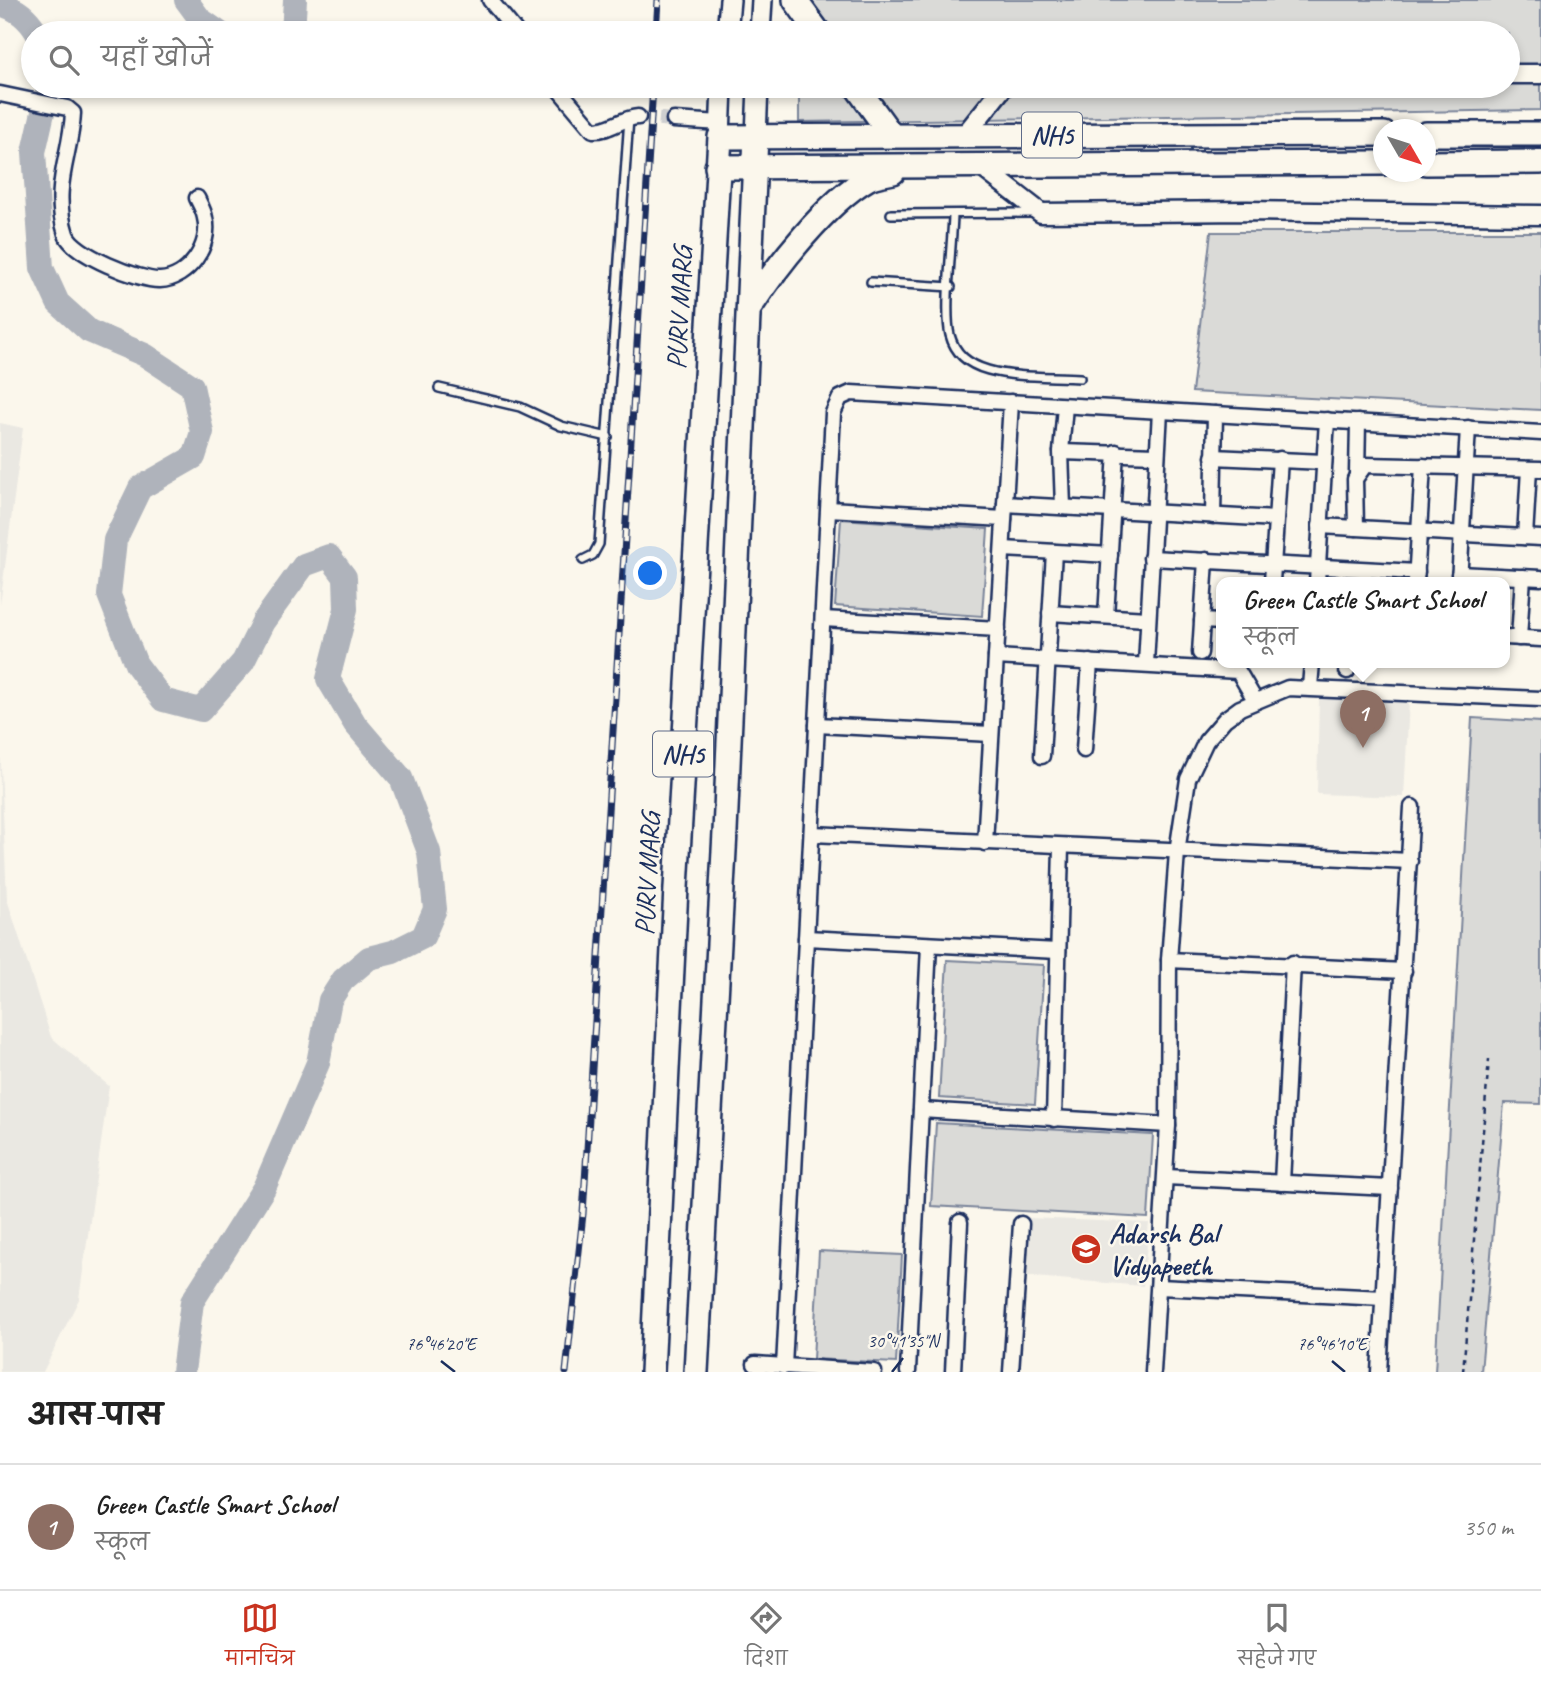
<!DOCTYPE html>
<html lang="hi">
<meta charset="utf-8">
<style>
body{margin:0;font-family:Caveat,"Playpen Sans Deva",sans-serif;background:#f2f2f2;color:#222}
.compass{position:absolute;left:1373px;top:119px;width:63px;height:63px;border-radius:50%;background:#fff;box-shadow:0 4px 10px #0003;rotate:129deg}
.you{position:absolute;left:651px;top:574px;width:24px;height:24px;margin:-18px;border:5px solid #fff;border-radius:50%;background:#1a73e8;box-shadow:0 0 0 10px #1a73e833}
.badge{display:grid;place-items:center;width:46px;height:46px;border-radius:50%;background:#c8321e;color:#fff;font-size:23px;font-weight:700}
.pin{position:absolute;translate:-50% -58px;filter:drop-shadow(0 2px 4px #0008)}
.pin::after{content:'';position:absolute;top:37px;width:24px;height:21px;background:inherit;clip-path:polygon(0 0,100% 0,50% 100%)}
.popup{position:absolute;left:1216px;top:577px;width:294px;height:91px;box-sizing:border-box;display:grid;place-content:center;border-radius:14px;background:#fff;filter:drop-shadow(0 2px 5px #0005);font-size:23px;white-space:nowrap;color:#767676}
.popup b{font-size:26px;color:#222}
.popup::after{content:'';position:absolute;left:50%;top:100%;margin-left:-14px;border:14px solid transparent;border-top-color:#fff}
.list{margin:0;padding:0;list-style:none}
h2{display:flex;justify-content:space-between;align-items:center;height:91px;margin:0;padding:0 28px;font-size:30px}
h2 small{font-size:23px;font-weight:400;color:#767676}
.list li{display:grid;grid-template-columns:46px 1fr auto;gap:21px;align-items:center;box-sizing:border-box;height:126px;padding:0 28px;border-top:2px solid #e0e0e0}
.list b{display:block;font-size:26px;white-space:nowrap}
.list p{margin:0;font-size:23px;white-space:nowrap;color:#767676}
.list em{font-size:23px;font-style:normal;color:#767676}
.icon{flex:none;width:38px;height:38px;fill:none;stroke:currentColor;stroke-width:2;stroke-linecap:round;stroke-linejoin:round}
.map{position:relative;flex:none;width:1541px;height:1372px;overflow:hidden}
.search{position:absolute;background:#fff;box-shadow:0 4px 10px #0003;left:21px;right:21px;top:21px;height:77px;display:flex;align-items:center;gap:18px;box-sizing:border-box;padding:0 24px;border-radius:38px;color:#767676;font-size:26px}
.sheet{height:217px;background:#fff}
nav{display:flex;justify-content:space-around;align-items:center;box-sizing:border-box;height:98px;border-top:2px solid #e0e0e0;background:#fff;font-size:19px;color:#767676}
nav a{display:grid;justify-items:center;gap:4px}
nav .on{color:#c8321e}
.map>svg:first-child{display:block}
.built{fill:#eae8e2}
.green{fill:#dadad7;stroke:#7a849a;stroke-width:2}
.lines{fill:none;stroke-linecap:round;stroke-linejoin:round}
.river{stroke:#afb3bb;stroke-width:24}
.minor-tunnel{stroke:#cecfd0;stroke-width:14;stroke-dasharray:14 7;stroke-linecap:butt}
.service-casing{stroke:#1b2f5e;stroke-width:12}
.minor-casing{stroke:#1b2f5e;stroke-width:19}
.tertiary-casing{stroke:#1b2f5e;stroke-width:23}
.secondary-casing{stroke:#1b2f5e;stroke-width:24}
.trunk-casing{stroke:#1b2f5e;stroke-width:28}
.path{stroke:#1b2f5e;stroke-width:2.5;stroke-dasharray:5 5;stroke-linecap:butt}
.service{stroke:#fbf7ec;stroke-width:7}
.minor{stroke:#fbf7ec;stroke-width:14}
.tertiary{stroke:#fbf7ec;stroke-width:18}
.secondary{stroke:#fbf7ec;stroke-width:19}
.trunk{stroke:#fbf7ec;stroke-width:23}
.rail-casing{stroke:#1b2f5e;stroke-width:7}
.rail{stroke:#fbf7ec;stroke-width:4.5;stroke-dasharray:13;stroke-linecap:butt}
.ticks{fill:none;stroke:#1b2f5e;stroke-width:2.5}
.labels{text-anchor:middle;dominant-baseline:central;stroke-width:5;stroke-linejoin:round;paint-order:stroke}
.shield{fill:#fbf7ec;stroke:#5e6b89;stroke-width:2}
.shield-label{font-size:26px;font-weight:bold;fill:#1b2f5e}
.street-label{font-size:28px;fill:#1b2f5e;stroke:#fbf7ec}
.poi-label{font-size:28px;font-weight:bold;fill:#1b2f5e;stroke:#fbf7ec;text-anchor:start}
.ticks-label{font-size:18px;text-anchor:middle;fill:#1b2f5e;stroke:#fbf7ec;stroke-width:5;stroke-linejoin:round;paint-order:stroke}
</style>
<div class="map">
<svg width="1541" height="1372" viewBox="0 0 1541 1372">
<rect width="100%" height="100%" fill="#fbf7ec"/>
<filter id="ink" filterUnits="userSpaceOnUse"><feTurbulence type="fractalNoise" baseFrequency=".0143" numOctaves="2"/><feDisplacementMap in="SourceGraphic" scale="14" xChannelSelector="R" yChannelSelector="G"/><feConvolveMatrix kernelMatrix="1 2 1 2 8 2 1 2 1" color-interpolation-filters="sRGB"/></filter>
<g filter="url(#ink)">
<g class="built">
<path d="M0,423L23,428L0,605Z"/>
<path d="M1319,698L1409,701L1404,797L1317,794Z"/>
<path d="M0,746L7,899L51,1037L109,1086L79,1299L43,1372H0Z"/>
<path d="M1027,1218L1149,1223L1143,1286L1023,1276Z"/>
</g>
<g class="green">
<path d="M800,0H1541V110L799,122V86H1508V33H800Z"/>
<path d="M1211,232H1541V410L1192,392Z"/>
<path d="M841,519L988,529L982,616L835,606Z"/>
<path d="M1472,718L1541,722V1104L1504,1103L1481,1372H1435Z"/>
<path d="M947,960L1044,965L1035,1104L939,1098Z"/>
<path d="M936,1123L1153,1135L1148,1218L931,1206Z"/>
<path d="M819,1251L902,1255L896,1363L813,1359Z"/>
</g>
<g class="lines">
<g class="river">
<path d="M186,0L200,19L220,33"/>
<path d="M0,4C16,8 29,19 37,33"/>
<path d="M293,33L295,0"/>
<path d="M49,86L34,152L42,268L58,303L89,331L145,355L192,386L202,432L194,457L140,488L115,540L109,595L136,664L163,700L201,710L243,662L263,622L304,565L329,556L345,577L346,609L328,679L355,724L401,778L429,852L435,909L423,937L393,952L369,958L343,980L330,1000L318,1063L264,1188L192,1302L183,1372"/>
</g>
<path class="minor-tunnel" d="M638,117L674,120"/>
<g class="service-casing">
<g id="service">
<path d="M891,214L1034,213"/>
<path d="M953,216C952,244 944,311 950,335C955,354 970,365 988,370C1016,378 1051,376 1080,378"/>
<path d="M871,282L951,287"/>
<path d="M439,388L520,407L561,426L608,437"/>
<path d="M583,560L593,555L599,544L629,118"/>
</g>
</g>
<g class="minor-casing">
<g id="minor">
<path d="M490,0L517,33"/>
<path d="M556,86L593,130C610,131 621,118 638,117"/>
<path d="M0,94L67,108L73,113C71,156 51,187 66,234C72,254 140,281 160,280C188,279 212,245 205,218C204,211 200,204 197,198"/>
<path d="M674,120L721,123"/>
<path d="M1061,452L1157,455"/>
<path d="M1213,457L1324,462"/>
<path d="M1357,474L1358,422"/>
<path d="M1005,504L1276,519"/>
<path d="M1063,507L1061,452L1065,406"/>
<path d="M829,509L1004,519"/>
<path d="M1213,516L1215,414"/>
<path d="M1320,526L1541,538"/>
<path d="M1356,528L1355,479L1365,465L1541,469"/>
<path d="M1525,537L1529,469"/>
<path d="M1003,549L1110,555"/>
<path d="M1151,558L1417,572"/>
<path d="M1459,574L1541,578"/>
<path d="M1272,582L1280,459"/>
<path d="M1317,582L1327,420"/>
<path d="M1416,582L1423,466"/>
<path d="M1459,582L1468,428"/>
<path d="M1050,613L1147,619"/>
<path d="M1106,616L1116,452"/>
<path d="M823,619L998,629"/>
<path d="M1202,621L1221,622"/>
<path d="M1505,637L1541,639"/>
<path d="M1519,638L1523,577"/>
<path d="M1200,653L1206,560"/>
<path d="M996,657L1238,671L1255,700"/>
<path d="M1146,664L1160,411"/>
<path d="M1347,671L1348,662"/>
<path d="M1310,687L1312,662"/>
<path d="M817,725L991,734"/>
<path d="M1084,750L1090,662"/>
<path d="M1042,756L1054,552"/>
<path d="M812,834L1410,861"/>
<path d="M985,843L1011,402"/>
<path d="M806,938L1058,951"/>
<path d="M1169,960L1404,971"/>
<path d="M921,1110L1168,1125"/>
<path d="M1054,1119L1061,847"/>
<path d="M1166,1177L1390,1188"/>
<path d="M1282,1183L1293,963"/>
<path d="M1159,1287L1383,1298"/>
<path d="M755,1364L874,1372"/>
<path d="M784,1367L833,413L840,398L851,393L1541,433"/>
<path d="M908,1372L929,945"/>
<path d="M953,1372L960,1222"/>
<path d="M1011,1372L1021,1224"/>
<path d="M1153,1372L1168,1125L1169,960L1177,852L1188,779L1206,741L1225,719L1240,708L1288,688L1541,699"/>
<path d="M1379,1372L1412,807"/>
</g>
</g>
<g class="tertiary-casing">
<g id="tertiary">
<path d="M1508,74H1541"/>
<path d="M964,136L1004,86"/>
<path d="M979,165L1041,213L1247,211L1541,215"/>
</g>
</g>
<g class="secondary-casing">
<g id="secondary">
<path d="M727,33L730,0"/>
<path d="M760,33L762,0"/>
<path d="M756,136L758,86"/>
<path d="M720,137L722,86"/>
</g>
</g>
<g class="trunk-casing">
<g id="trunk">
<path d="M795,0L819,33"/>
<path d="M856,86L892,136"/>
<path d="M1426,134H1541"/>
<path d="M1426,163L1541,162"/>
<path d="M717,167L1384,163"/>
<path d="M751,306C776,267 827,202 867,179C874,175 885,174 893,172"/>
<path d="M652,1372L676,888L720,137L1384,134"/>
<path d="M696,1372L725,832L756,136"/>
</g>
</g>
<path class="path" d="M1463,1372L1489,1059"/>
<use href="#service" class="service"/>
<use href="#minor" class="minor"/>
<use href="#tertiary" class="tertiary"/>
<use href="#secondary" class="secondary"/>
<use href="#trunk" class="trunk"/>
<g class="rail-casing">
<g id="rail">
<path d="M656,33L658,0"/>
<path d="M566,1372L583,1214L653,86"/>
</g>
</g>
<use href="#rail" class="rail"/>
</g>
</g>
<path class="ticks" d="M441,1361L455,1372M1332,1361L1345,1372M892,1372L903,1358"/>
<defs>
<g id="school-disc" transform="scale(1.575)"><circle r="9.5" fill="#c8321e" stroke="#fbf7ec"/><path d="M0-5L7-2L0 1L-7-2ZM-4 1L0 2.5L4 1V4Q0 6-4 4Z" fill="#fff"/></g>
</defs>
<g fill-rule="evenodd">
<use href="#school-disc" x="1086" y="1249"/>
</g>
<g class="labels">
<g class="shield">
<rect x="1022" y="112.5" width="60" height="45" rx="5"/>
<rect x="653" y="731.5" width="60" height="45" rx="5"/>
</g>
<g class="shield-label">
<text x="1052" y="135">NH5</text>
<text x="683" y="754">NH5</text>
</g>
<g class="street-label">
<text transform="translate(679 308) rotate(-87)">PURV MARG</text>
<text transform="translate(647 874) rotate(-87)">PURV MARG</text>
</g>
<g class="poi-label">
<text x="1109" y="1233">Adarsh Bal<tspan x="1109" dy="32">Vidyapeeth</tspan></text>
</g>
</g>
<g class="ticks-label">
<text x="903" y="1347">30°41'35"N</text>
<text x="441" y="1350">76°46'20"E</text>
<text x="1332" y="1350">76°46'10"E</text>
</g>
</svg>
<svg class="compass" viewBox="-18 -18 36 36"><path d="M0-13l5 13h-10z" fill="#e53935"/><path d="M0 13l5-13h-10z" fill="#767676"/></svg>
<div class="you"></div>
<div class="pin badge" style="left:1363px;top:748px;background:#8d6e63">1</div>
<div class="popup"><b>Green Castle Smart School</b>स्कूल</div>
<div class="search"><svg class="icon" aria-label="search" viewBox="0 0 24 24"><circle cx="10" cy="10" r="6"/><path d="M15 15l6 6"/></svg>यहाँ खोजें</div>
</div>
<section class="sheet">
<h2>आस-पास<small></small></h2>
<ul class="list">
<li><span class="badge" style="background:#8d6e63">1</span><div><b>Green Castle Smart School</b><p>स्कूल</p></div><em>350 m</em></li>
</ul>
</section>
<nav>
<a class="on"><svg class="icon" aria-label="map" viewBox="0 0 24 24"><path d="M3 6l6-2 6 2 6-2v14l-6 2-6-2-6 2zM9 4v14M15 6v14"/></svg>मानचित्र</a>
<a><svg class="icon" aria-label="directions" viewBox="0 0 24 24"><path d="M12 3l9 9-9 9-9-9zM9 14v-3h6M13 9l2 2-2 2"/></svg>दिशा</a>
<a><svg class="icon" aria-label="saved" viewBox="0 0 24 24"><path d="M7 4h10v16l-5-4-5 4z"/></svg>सहेजे गए</a>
</nav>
